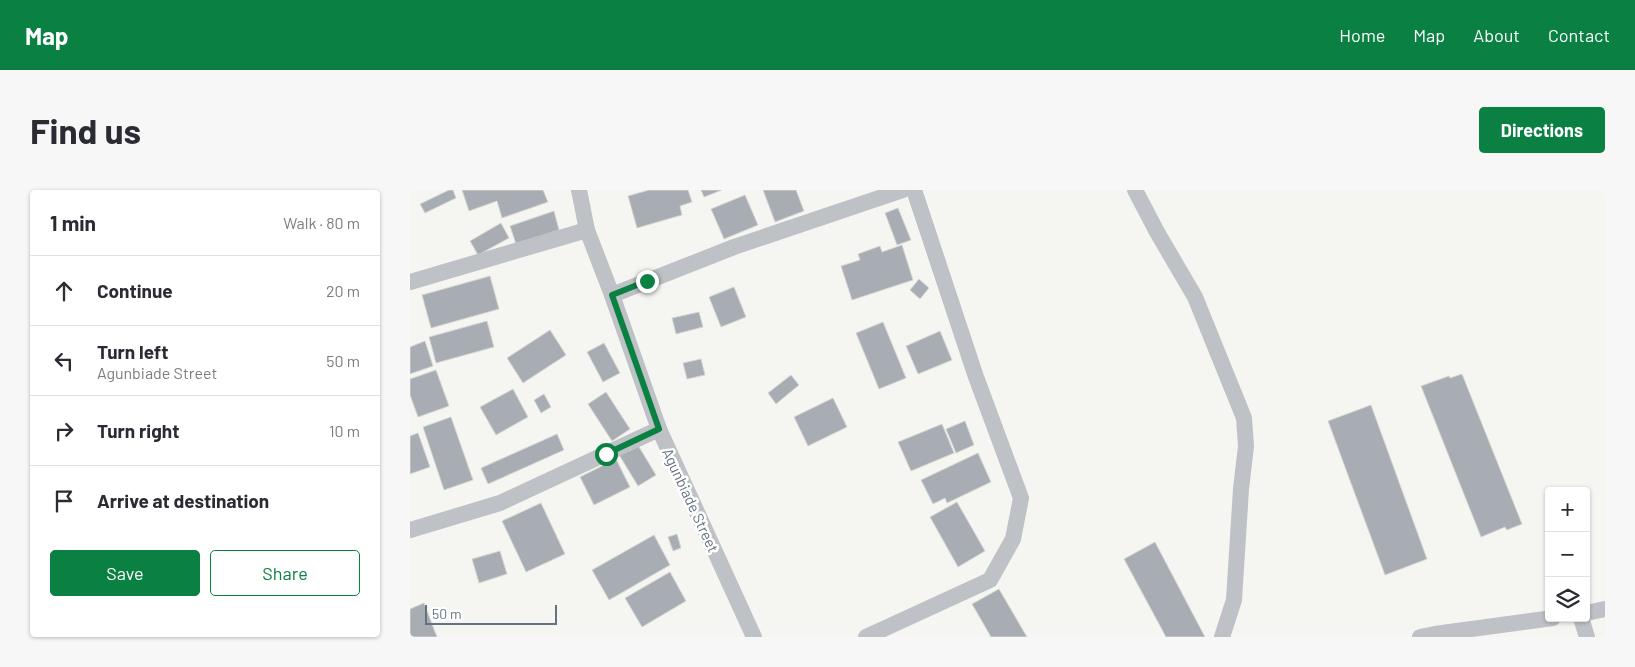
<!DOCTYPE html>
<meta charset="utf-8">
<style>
body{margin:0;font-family:Barlow,sans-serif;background:#f7f7f7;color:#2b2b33}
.controls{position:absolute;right:15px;bottom:15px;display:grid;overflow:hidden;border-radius:5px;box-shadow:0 1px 4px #0004}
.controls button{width:45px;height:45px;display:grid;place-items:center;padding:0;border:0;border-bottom:1px solid #e1e1e2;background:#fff;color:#2b2b33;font:25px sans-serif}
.scale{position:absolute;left:15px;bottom:12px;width:132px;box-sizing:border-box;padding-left:5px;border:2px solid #657381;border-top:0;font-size:14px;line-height:18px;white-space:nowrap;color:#657381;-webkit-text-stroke:4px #fff;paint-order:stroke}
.stop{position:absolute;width:15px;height:15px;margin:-11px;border:4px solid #0b8043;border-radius:50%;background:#fff}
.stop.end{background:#0b8043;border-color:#fff;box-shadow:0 1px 5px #0008}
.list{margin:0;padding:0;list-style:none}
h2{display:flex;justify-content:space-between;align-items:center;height:65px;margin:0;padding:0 20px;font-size:21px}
h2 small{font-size:16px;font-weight:400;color:#7c7c81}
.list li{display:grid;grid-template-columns:32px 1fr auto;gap:15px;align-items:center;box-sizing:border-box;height:70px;padding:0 20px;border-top:1px solid #e1e1e2}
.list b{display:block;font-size:19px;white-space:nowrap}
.list p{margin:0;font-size:16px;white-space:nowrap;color:#7c7c81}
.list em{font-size:16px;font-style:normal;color:#7c7c81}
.actions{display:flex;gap:10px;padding:15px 20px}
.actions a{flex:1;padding:11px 0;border:1px solid #0b8043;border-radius:5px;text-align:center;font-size:18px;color:#0b8043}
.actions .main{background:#0b8043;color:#fff}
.icon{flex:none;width:28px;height:28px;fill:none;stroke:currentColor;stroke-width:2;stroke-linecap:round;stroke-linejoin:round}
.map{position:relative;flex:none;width:1195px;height:447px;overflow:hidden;border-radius:5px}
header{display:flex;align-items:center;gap:30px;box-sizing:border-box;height:70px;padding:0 25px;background:#0b8043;color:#fff}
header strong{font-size:24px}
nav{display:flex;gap:28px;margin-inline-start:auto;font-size:18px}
.intro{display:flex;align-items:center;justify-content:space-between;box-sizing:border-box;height:120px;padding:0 30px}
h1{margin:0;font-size:35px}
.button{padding:12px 22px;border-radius:5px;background:#0b8043;color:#fff;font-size:18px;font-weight:700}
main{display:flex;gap:30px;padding:0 30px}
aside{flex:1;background:#fff;border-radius:5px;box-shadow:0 1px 4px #0004}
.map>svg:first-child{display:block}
.building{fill:#a7adb3;stroke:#d6d6d4}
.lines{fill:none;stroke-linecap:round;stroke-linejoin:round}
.street{stroke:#bec1c5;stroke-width:16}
.route{stroke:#0b8043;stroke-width:6}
.labels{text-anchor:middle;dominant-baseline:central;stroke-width:5;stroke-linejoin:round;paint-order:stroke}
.street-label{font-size:15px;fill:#657381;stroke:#fff}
</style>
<header>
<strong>Map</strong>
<nav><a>Home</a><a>Map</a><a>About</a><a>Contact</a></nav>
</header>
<div class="intro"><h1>Find us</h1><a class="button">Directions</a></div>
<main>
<aside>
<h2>1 min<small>Walk · 80 m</small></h2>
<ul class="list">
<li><svg class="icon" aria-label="ahead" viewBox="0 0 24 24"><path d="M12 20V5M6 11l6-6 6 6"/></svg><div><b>Continue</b></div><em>20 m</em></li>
<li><svg class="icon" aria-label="left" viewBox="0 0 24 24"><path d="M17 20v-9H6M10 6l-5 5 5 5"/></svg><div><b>Turn left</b><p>Agunbiade Street</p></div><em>50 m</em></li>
<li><svg class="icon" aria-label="right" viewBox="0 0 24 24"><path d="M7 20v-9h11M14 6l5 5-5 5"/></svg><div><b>Turn right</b></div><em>10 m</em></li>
<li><svg class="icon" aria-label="arrive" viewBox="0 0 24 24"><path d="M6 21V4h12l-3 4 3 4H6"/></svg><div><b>Arrive at destination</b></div></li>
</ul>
<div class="actions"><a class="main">Save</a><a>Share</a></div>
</aside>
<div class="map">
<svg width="1195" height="447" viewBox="0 0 1195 447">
<rect width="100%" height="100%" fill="#f5f5f1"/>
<g class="building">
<path d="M39,0H43L46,8L15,23L10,14Z"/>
<path d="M52,0H133L138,12L92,28L87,11L59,21Z"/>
<path d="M239,0H278L282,12L270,16L272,25L227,38L218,6Z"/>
<path d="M291,0H312L294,7Z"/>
<path d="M353,0H386L394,21L365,32Z"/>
<path d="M335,5L348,35L314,49L301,19Z"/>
<path d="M488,18L501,50L487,55L475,23Z"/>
<path d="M144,21L149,40L106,54L100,36Z"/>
<path d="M91,33L99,48L68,65L60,51Z"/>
<path d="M492,55L503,90L442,110L431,76L450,70L448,64L470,56L472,62Z"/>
<path d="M80,86L89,119L21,138L12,105Z"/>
<path d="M509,89L519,98L510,109L500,100Z"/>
<path d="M324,97L336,127L311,137L299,107Z"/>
<path d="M289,122L293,137L266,144L262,128Z"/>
<path d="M77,131L84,157L26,173L19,147Z"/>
<path d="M473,132L496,188L469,199L446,143Z"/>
<path d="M140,140L156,165L113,193L97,168Z"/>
<path d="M530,141L542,170L508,184L496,156Z"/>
<path d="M15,151L23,176L0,184V157Z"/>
<path d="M194,153L210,183L193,192L177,162Z"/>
<path d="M291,169L295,185L277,189L273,173Z"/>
<path d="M26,180L39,216L8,227L0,205V189Z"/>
<path d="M1052,184L1112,334L1097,340L1095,337L1071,347L1011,196L1039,186L1040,188Z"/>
<path d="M381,185L389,195L366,214L358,203Z"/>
<path d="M103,199L118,227L86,245L70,217Z"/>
<path d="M196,202L220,239L202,251L178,214Z"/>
<path d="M134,204L141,217L131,223L124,210Z"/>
<path d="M423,208L437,237L398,256L384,227Z"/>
<path d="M961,215L1017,369L975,385L918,231Z"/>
<path d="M41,227L63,290L34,300L13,237Z"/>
<path d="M555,231L564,255L546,263L536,239Z"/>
<path d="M532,234L544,263L501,281L488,252Z"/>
<path d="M8,243L20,277L0,284V246Z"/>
<path d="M147,244L154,260L78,294L71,278Z"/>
<path d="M226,252L246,285L228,296L208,263Z"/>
<path d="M568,263L581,292L537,313L535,308L523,314L511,290Z"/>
<path d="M206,269L220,297L184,315L170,287Z"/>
<path d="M547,312L575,361L548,377L520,327Z"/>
<path d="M131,313L155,364L116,382L92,331Z"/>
<path d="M267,344L271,358L263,361L258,347Z"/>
<path d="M244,345L260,375L199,410L182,380Z"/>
<path d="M745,352L795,447H756L714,369Z"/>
<path d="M90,361L97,384L69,393L62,369Z"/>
<path d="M260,382L276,411L232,437L215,408Z"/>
<path d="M589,399L617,447H581L562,414Z"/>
<path d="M14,413L27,447H0V419Z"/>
</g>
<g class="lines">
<g class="street">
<path d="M169,0L177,40L202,105L249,239L344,447"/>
<path d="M725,0L747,42L785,107L834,228L836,256L831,299L824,410L812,447"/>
<path d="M0,92L177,40"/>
<path d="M202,105L324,57L493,0"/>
<path d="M0,340L90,313L249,239"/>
<path d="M1176,423L1195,419"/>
<path d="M1171,428L1177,447"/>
<path d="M456,447L580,390L603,349L611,308L566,187L504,0"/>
<path d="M1010,447L1025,444L1143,428"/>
</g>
</g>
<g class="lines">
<path class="route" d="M196,264L249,239L202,105L237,91"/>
</g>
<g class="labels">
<g class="street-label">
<text transform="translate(281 310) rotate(65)">Agunbiade Street</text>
</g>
</g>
</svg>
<div class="controls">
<button>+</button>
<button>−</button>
<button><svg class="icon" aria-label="layers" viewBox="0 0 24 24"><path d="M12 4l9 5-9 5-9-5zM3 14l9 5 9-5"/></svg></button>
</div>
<div class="scale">50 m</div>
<div class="stop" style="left:196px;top:264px"></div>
<div class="stop end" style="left:237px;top:91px"></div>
</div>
</main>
